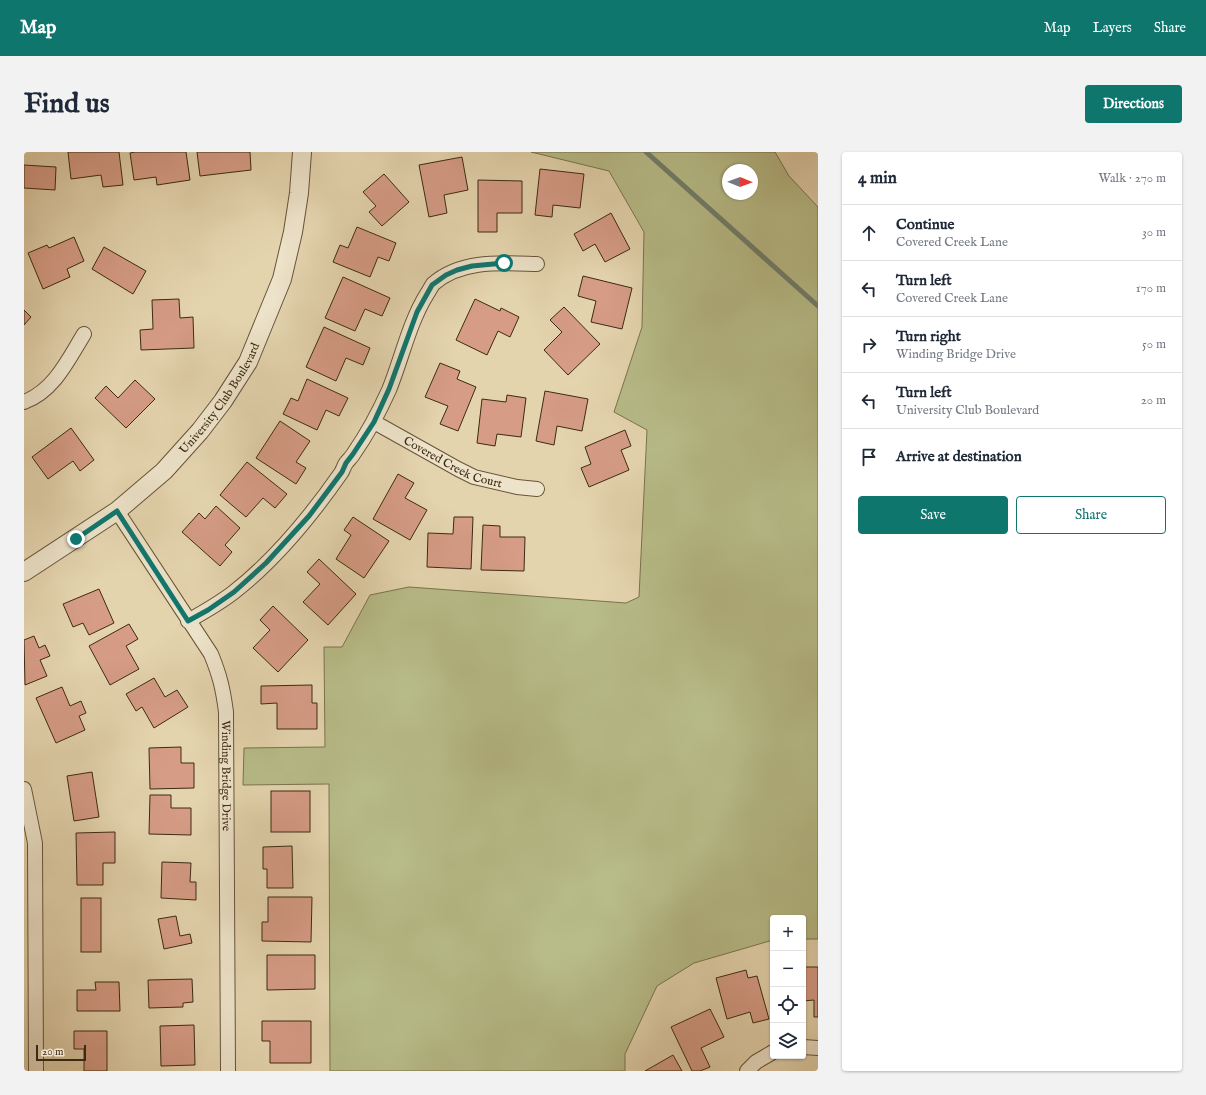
<!DOCTYPE html>
<meta charset="utf-8">
<style>
body{margin:0;font-family:"IM FELL English",serif;background:#f2f2f3;color:#1f2937}
.controls{position:absolute;right:12px;bottom:12px;display:grid;overflow:hidden;border-radius:4px;box-shadow:0 1px 3px #0004}
.controls button{width:36px;height:36px;display:grid;place-items:center;padding:0;border:0;border-bottom:1px solid #e0e1e3;background:#fff;color:#1f2937;font:20px sans-serif}
.compass{position:absolute;left:698px;top:12px;width:36px;height:36px;border-radius:50%;background:#fff;box-shadow:0 1px 3px #0004;rotate:91deg}
.scale{position:absolute;left:12px;bottom:10px;width:50px;box-sizing:border-box;padding-left:4px;border:2px solid #3d2a12;border-top:0;font-size:11px;line-height:14px;white-space:nowrap;color:#3d2a12;-webkit-text-stroke:3px #ede3ca;paint-order:stroke}
.stop{position:absolute;width:12px;height:12px;margin:-9px;border:3px solid #0f766e;border-radius:50%;background:#fff}
.stop.end{background:#0f766e;border-color:#fff;box-shadow:0 1px 4px #0008}
.list{margin:0;padding:0;list-style:none}
h2{display:flex;justify-content:space-between;align-items:center;height:52px;margin:0;padding:0 16px;font-size:17px}
h2 small{font-size:13px;font-weight:400;color:#747a83}
.list li{display:grid;grid-template-columns:26px 1fr auto;gap:12px;align-items:center;box-sizing:border-box;height:56px;padding:0 16px;border-top:1px solid #e0e1e3}
.list b{display:block;font-size:15px;white-space:nowrap}
.list p{margin:0;font-size:13px;white-space:nowrap;color:#747a83}
.list em{font-size:13px;font-style:normal;color:#747a83}
.actions{display:flex;gap:8px;padding:12px 16px}
.actions a{flex:1;padding:9px 0;border:1px solid #0f766e;border-radius:4px;text-align:center;font-size:14px;color:#0f766e}
.actions .main{background:#0f766e;color:#fff}
.icon{flex:none;width:22px;height:22px;fill:none;stroke:currentColor;stroke-width:2;stroke-linecap:round;stroke-linejoin:round}
.map{position:relative;flex:none;width:794px;height:919px;overflow:hidden;border-radius:4px}
header{display:flex;align-items:center;gap:24px;box-sizing:border-box;height:56px;padding:0 20px;background:#0f766e;color:#fff}
header strong{font-size:19px}
nav{display:flex;gap:22px;margin-inline-start:auto;font-size:14px}
.intro{display:flex;align-items:center;justify-content:space-between;box-sizing:border-box;height:96px;padding:0 24px}
h1{margin:0;font-size:28px}
.button{padding:10px 18px;border-radius:4px;background:#0f766e;color:#fff;font-size:14px;font-weight:700}
main{display:flex;gap:24px;padding:0 24px}
aside{flex:1;background:#fff;border-radius:4px;box-shadow:0 1px 3px #0004}
.map>svg:first-child{display:block}
.green{fill:#b7bc88;stroke:#7a734d;fill-rule:evenodd}
.lines{fill:none;stroke-linecap:round;stroke-linejoin:round}
.stream{stroke:#727f6c;stroke-width:5}
.building{fill:#d69c86;stroke:#3d2a12}
.minor-casing{stroke:#675439;stroke-width:16}
.tertiary-casing{stroke:#675439;stroke-width:20}
.minor{stroke:#ede3ca;stroke-width:14}
.tertiary{stroke:#ede3ca;stroke-width:18}
.route{stroke:#0f766e;stroke-width:5}
.labels{text-anchor:middle;dominant-baseline:central;stroke-width:3.5;stroke-linejoin:round;paint-order:stroke}
.street-label{font-size:12px;fill:#3d2a12;stroke:#ede3ca}
</style>
<header>
<strong>Map</strong>
<nav><a>Map</a><a>Layers</a><a>Share</a></nav>
</header>
<div class="intro"><h1>Find us</h1><a class="button">Directions</a></div>
<main>
<div class="map">
<svg width="794" height="919" viewBox="0 0 794 919">
<rect width="100%" height="100%" fill="#e4d4ae"/>
<filter id="stains"><feTurbulence type="fractalNoise" baseFrequency=".005" numOctaves="4"/><feColorMatrix values="0 0 0 0 .2 0 0 0 0 .09 0 0 0 0 .02 0 0 0 .5 -.17"/></filter>
<radialGradient id="worn" r=".72"><stop offset=".6" stop-color="#630" stop-opacity="0"/><stop offset="1" stop-color="#630" stop-opacity=".3"/></radialGradient>
<path class="green" d="M507,0H751L765,24L794,55V787H779V766H749V788L670,811L633,834L601,902V919H306L305,632L219,633L220,596L301,595L300,495H318L346,443L385,435L602,451L615,445L623,278L590,260L618,175L620,80L585,19ZM704,18H728V42H704Z"/>
<g class="lines">
<path class="stream" d="M622,0L794,154"/>
</g>
<g class="building">
<path d="M44,0H95L99,33L79,35L77,23L47,27Z"/>
<path d="M111,0H162L166,28L133,33L132,25L110,28L106,1Z"/>
<path d="M173,0H226L227,18L176,24Z"/>
<path d="M438,5L444,38L420,43L423,61L405,65L395,13Z"/>
<path d="M0,13L32,15L31,38L0,36Z"/>
<path d="M516,17L560,22L556,56L529,53L528,65L511,63Z"/>
<path d="M360,22L385,50L358,74L345,60L352,54L339,40Z"/>
<path d="M454,28L498,29V61H473V80H454Z"/>
<path d="M587,61L606,97L581,110L571,92L559,99L550,82Z"/>
<path d="M333,75L372,91L365,109L354,105L346,125L309,110L316,93L324,96Z"/>
<path d="M50,85L60,109L43,117L46,125L19,137L4,101L23,93L25,96Z"/>
<path d="M80,95L122,119L109,142L68,117Z"/>
<path d="M559,124L608,136L598,177L567,170L572,149L554,144Z"/>
<path d="M319,125L366,146L358,164L341,157L331,179L301,166Z"/>
<path d="M155,147L156,166L169,165L170,196L117,198L116,178L129,177L128,148Z"/>
<path d="M451,147L476,159L477,156L495,165L486,185L474,179L463,203L432,188Z"/>
<path d="M540,155L576,192L544,223L520,198L538,180L526,168Z"/>
<path d="M0,158L7,165L0,173Z"/>
<path d="M300,175L346,196L339,213L322,206L312,229L282,215Z"/>
<path d="M416,211L436,219L433,227L452,235L434,279L416,272L424,254L401,245Z"/>
<path d="M283,227L324,246L315,264L302,258L293,278L259,262L267,246L274,249Z"/>
<path d="M111,228L131,247L102,276L71,246L82,234L94,246Z"/>
<path d="M521,239L564,247L558,279L533,274L530,293L512,289Z"/>
<path d="M483,243L502,246L497,285L473,282L471,294L453,291L458,247L482,250Z"/>
<path d="M256,269L286,289L272,310L282,316L272,332L232,306Z"/>
<path d="M47,276L70,308L56,319L49,309L24,327L8,305Z"/>
<path d="M601,278L607,294L597,298L605,318L565,335L557,316L567,312L561,295Z"/>
<path d="M223,310L263,342L251,356L239,346L222,365L196,343Z"/>
<path d="M374,322L390,331L381,346L403,358L386,388L349,367Z"/>
<path d="M192,354L216,376L201,393L208,400L196,414L158,380L175,361L181,367Z"/>
<path d="M329,365L365,389L340,426L312,407L327,383L320,378Z"/>
<path d="M430,365H449L447,417L403,415L404,381L429,382Z"/>
<path d="M459,373L476,374V385H501L500,419L457,418Z"/>
<path d="M295,407L332,442L304,473L279,450L296,432L283,420Z"/>
<path d="M75,437L90,471L65,483L59,471L49,475L39,452Z"/>
<path d="M249,454L284,488L254,520L229,496L246,478L236,468Z"/>
<path d="M105,472L114,487L102,494L115,517L86,533L65,494Z"/>
<path d="M10,484L15,496L21,493L26,504L16,508L23,524L1,533L0,488Z"/>
<path d="M130,526L141,545L153,538L164,555L130,576L118,555L112,559L102,542Z"/>
<path d="M288,533V551H293V577H253V551L237,552V534Z"/>
<path d="M38,535L46,554L57,549L62,561L55,564L61,578L32,591L12,546Z"/>
<path d="M157,595V611H170V636L126,637L125,596Z"/>
<path d="M68,620L75,665L50,669L43,624Z"/>
<rect x="247" y="639" width="39" height="41"/>
<path d="M126,643H147V656H167V683L125,682Z"/>
<path d="M91,680V711H79V733H53L52,681Z"/>
<path d="M268,694L269,736H243V717H239V695Z"/>
<path d="M138,710L167,711L166,730H172V748L137,746Z"/>
<path d="M244,745H288L287,790L238,789V770H244Z"/>
<rect x="57" y="746" width="20" height="54"/>
<path d="M152,764L156,784L166,782L168,791L140,797L134,767Z"/>
<path d="M243,803H291V837L243,838Z"/>
<path d="M779,815H794V865H790V848L779,849Z"/>
<path d="M722,818L724,826L733,824L745,867L729,871L726,860L703,867L692,826Z"/>
<path d="M168,827L169,850L159,851V855L125,856L124,828Z"/>
<path d="M71,830H95L96,859H53V838H72Z"/>
<path d="M686,857L700,885L677,896L686,915L676,919H668L647,875Z"/>
<path d="M238,869H287V911H246V889H238Z"/>
<path d="M170,873L171,913L137,914L136,874Z"/>
<path d="M50,879H83V919H60V897H50Z"/>
<path d="M649,903L658,919H621Z"/>
</g>
<g class="lines">
<g class="minor-casing">
<g id="minor">
<path d="M0,250C30,239 44,208 60,182"/>
<path id="s1" d="M350,270L434,317L450,325L493,335L513,337"/>
<path id="s2" d="M93,359L187,502C196,524 199,537 202,560L204,919"/>
<path d="M164,469C180,460 196,451 210,440C251,408 287,364 317,321C319,318 320,314 322,311C325,307 328,305 330,301C344,281 355,260 365,238C378,206 385,171 403,142C405,139 407,135 409,132C437,107 479,111 513,112"/>
<path d="M0,637L11,691L12,919"/>
<path d="M779,895L794,896"/>
<path d="M723,919L732,910L749,900"/>
</g>
</g>
<g class="tertiary-casing">
<g id="tertiary">
<path id="s3" d="M0,420L93,359L140,319L176,279L199,249L224,210L258,127L269,80L275,41L278,0"/>
</g>
</g>
<use href="#minor" class="minor"/>
<use href="#tertiary" class="tertiary"/>
</g>
<g class="lines">
<path class="route" d="M52,387L93,359L164,469L184,458L210,440L242,411L285,364L318,320L322,311L329,302L350,270L365,237L393,160L408,133L422,123L433,118L448,114L480,111"/>
</g>
<g class="labels">
<g class="street-label">
<text stroke="none"><textPath href="#s3" startOffset="265">University Club Boulevard</textPath></text>
<text stroke="none"><textPath href="#s1" startOffset="89">Covered Creek Court</textPath></text>
<text stroke="none"><textPath href="#s2" startOffset="295">Winding Bridge Drive</textPath></text>
</g>
</g>
<rect width="100%" height="100%" filter="url(#stains)"/>
<rect width="100%" height="100%" fill="url(#worn)"/>
</svg>
<div class="controls">
<button>+</button>
<button>−</button>
<button><svg class="icon" aria-label="locate" viewBox="0 0 24 24"><circle cx="12" cy="12" r="6"/><path d="M12 2v4M12 18v4M2 12h4M18 12h4"/></svg></button>
<button><svg class="icon" aria-label="layers" viewBox="0 0 24 24"><path d="M12 4l9 5-9 5-9-5zM3 14l9 5 9-5"/></svg></button>
</div>
<svg class="compass" viewBox="-18 -18 36 36"><path d="M0-13l5 13h-10z" fill="#e53935"/><path d="M0 13l5-13h-10z" fill="#747a83"/></svg>
<div class="scale">20 m</div>
<div class="stop" style="left:480px;top:111px"></div>
<div class="stop end" style="left:52px;top:387px"></div>
</div>
<aside>
<h2>4 min<small>Walk · 270 m</small></h2>
<ul class="list">
<li><svg class="icon" aria-label="ahead" viewBox="0 0 24 24"><path d="M12 20V5M6 11l6-6 6 6"/></svg><div><b>Continue</b><p>Covered Creek Lane</p></div><em>30 m</em></li>
<li><svg class="icon" aria-label="left" viewBox="0 0 24 24"><path d="M17 20v-9H6M10 6l-5 5 5 5"/></svg><div><b>Turn left</b><p>Covered Creek Lane</p></div><em>170 m</em></li>
<li><svg class="icon" aria-label="right" viewBox="0 0 24 24"><path d="M7 20v-9h11M14 6l5 5-5 5"/></svg><div><b>Turn right</b><p>Winding Bridge Drive</p></div><em>50 m</em></li>
<li><svg class="icon" aria-label="left" viewBox="0 0 24 24"><path d="M17 20v-9H6M10 6l-5 5 5 5"/></svg><div><b>Turn left</b><p>University Club Boulevard</p></div><em>20 m</em></li>
<li><svg class="icon" aria-label="arrive" viewBox="0 0 24 24"><path d="M6 21V4h12l-3 4 3 4H6"/></svg><div><b>Arrive at destination</b></div></li>
</ul>
<div class="actions"><a class="main">Save</a><a>Share</a></div>
</aside>
</main>
